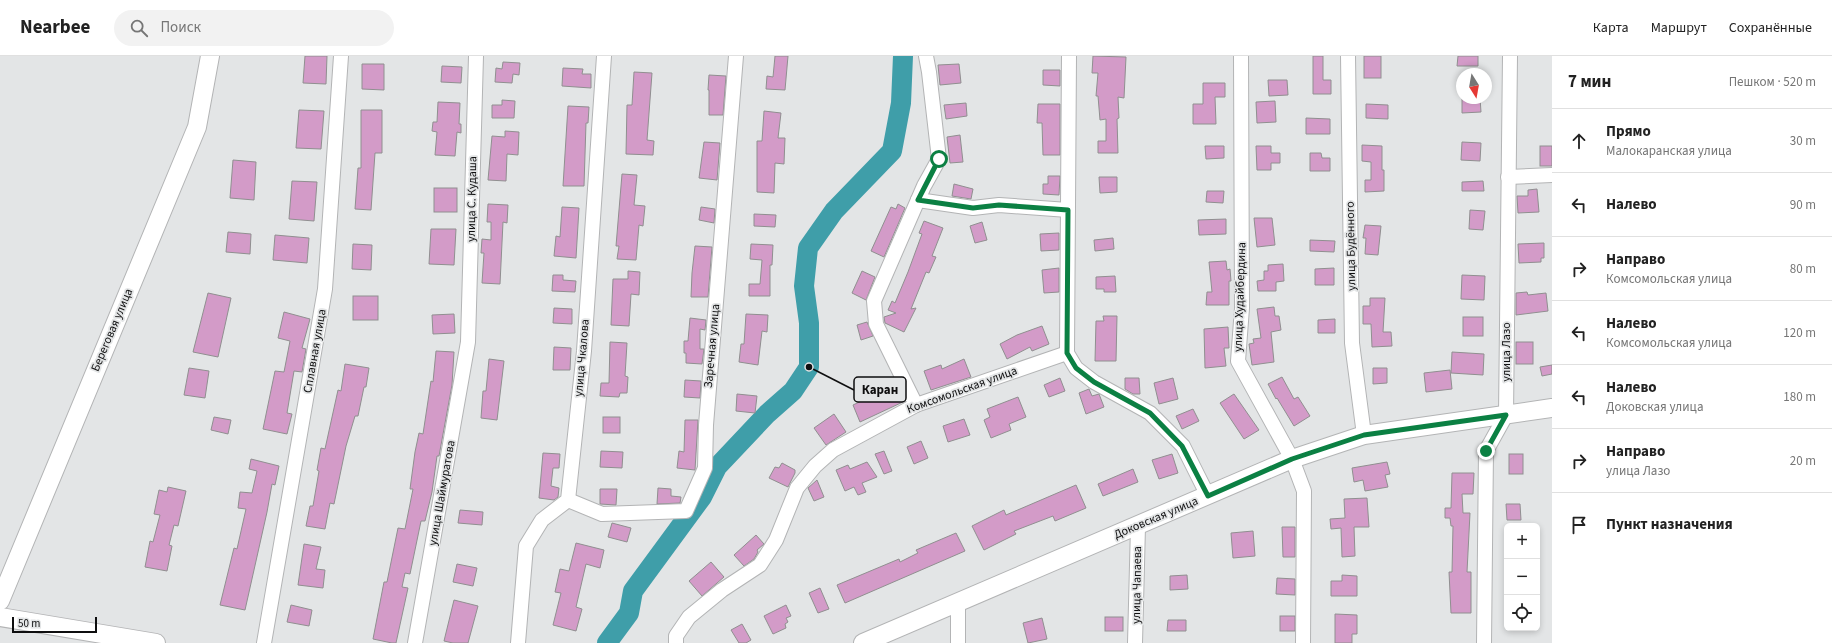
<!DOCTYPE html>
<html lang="ru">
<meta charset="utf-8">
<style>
body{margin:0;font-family:"Source Sans 3",sans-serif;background:#f2f2f2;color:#222}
.controls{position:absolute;right:12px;bottom:12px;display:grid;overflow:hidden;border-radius:6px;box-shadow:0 2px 6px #0003}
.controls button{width:36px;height:36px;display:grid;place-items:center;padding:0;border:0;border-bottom:1px solid #e0e0e0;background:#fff;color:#222;font:20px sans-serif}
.compass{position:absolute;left:1456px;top:12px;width:36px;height:36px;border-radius:50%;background:#fff;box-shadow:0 2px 6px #0003;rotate:169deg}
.scale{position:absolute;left:12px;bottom:10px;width:85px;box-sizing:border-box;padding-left:4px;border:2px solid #0e0e0f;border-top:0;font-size:11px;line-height:14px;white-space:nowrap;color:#0e0e0f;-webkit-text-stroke:3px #e3e5e6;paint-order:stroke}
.stop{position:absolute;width:12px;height:12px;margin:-9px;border:3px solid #0b8043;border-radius:50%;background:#fff}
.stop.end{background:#0b8043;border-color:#fff;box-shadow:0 1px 4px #0008}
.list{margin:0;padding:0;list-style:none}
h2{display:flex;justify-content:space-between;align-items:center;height:52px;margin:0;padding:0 16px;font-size:17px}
h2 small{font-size:13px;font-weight:400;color:#767676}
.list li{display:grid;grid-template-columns:26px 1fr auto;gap:12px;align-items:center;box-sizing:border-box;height:64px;padding:0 16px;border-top:1px solid #e0e0e0}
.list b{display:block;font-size:15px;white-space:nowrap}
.list p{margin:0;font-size:13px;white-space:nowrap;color:#767676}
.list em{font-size:13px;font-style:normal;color:#767676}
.icon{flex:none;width:22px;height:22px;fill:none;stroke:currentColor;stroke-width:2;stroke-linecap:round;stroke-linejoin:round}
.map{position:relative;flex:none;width:1552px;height:587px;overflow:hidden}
header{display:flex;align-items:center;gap:24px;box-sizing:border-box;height:56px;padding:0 20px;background:#fff;border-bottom:1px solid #e0e0e0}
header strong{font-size:19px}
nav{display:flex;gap:22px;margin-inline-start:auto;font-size:14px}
.search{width:280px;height:36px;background:#f2f2f2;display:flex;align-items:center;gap:10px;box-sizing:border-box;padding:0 14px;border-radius:22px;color:#767676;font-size:15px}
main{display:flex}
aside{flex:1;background:#fff}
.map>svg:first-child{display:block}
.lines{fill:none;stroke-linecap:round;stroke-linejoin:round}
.river{stroke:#3f9ea9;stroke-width:20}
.building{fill:#d39bc8;stroke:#908f90}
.minor-casing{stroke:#b3b4b5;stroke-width:16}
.major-casing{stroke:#b3b4b5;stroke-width:20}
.minor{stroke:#fff;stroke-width:14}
.major{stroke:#fff;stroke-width:18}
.route{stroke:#0b8043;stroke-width:5}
.labels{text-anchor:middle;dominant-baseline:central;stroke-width:3.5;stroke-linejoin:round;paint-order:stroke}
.street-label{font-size:12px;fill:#0e0e0f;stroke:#e3e5e6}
.leader{fill:none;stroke:#0e0e0f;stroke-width:1.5}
.callout-dot{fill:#0e0e0f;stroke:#e3e5e6;stroke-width:1.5}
.callout{fill:#e3e5e6;stroke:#0e0e0f;stroke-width:1.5}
.callout-label{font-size:13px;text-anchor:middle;font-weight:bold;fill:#0e0e0f}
</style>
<header>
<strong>Nearbee</strong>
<div class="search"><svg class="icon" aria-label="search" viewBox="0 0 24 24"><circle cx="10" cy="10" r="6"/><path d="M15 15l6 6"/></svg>Поиск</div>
<nav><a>Карта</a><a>Маршрут</a><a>Сохранённые</a></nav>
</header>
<main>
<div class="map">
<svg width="1552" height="587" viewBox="0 0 1552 587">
<rect width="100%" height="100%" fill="#e3e5e6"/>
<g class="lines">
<path class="river" d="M607,587L629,557L633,535L702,441L717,411L767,358L793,335L809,311V267L804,230L808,192L834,155L892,95L901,47L903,0"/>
</g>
<g class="building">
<path d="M305,0H327L326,28L303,27Z"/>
<path d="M775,0H788L785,34L766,33L767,20L773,21Z"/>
<path d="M1093,0L1126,1L1124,42L1118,41L1119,62L1117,63L1118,97H1098V85H1106V63L1100,64L1098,40H1096L1098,17H1092Z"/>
<path d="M1313,0H1323V24H1331V38H1313Z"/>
<rect x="1364" y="0" width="17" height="22"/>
<path d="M1458,0H1478V10H1457Z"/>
<path d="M503,6L520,7L519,19L513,18L512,27L495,26L496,12L502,13Z"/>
<path d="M362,8H384V34L362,33Z"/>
<path d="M959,8L961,27L940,29L938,9Z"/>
<path d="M442,10L462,11L461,27L441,26Z"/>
<path d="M563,12L583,13L582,18H591V32L562,30Z"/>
<path d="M1043,14H1060V30L1043,29Z"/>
<path d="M634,16L652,17L647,84L654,85L653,99L626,98L627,49H632Z"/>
<path d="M709,19L726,20L723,59H709V34H708Z"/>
<path d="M1268,24H1287L1288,39L1269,40Z"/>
<path d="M1203,27H1225V41H1215L1216,68H1193V48H1203Z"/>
<path d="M1462,42H1480L1481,56L1462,57Z"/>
<path d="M502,44L515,45L514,62H492V49H502Z"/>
<path d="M1275,45L1276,66L1257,67L1256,46Z"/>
<path d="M438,46L460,47L459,68H461V77L457,76L455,100L435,99L437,76L432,75L433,66H437Z"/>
<path d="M966,47L967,60L946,63L944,49Z"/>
<path d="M1038,48H1060V99H1043L1042,67H1037Z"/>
<path d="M1366,48L1388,49V63L1366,62Z"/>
<path d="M568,50L589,51L588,67H586L584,130H563Z"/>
<path d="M299,54L324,55L321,93L296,92Z"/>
<path d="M361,54H382V97H375L371,154L355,153L358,112H361Z"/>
<path d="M764,55L781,57L778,82H785L784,108L775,107L774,137L757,136V85H762Z"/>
<path d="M1306,62L1330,63V78H1306Z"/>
<path d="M505,75L519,76L518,99L507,98L506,125L488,124L492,80L505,81Z"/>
<path d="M960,79L963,106L950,107L947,81Z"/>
<path d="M704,86L720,87L717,124L699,122Z"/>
<path d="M1462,86L1481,87L1480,105L1461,104Z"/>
<path d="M1362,89L1382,90V114H1384V135L1365,136V124H1371V106L1362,105Z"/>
<path d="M1205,90H1224V102L1206,103Z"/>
<path d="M1256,90H1271V97H1280V107H1271V114H1257Z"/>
<rect x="1540" y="90" width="12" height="20"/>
<path d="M1310,97H1321L1322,102H1330V115H1310Z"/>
<path d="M233,104L256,106L254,144L230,142Z"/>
<path d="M622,118L637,119L634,149L645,150L643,170L639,169L636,204L617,203L619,190H616Z"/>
<path d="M1048,120H1060L1059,139L1043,138V128H1048Z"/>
<path d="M1099,121H1117V136L1100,137Z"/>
<path d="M292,125L317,126L314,165L289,163Z"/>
<path d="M1483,125L1484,135H1462V126Z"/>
<path d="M954,128L973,133L971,143L952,140Z"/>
<rect x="434" y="132" width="23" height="24"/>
<path d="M1537,133L1539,156L1518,157L1517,140H1528V134Z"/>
<path d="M1207,135H1224L1223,147L1206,146Z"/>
<path d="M488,148L508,149L507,167L503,166L500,228L482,227L484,197H481L482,183L491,184V166H487Z"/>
<path d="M898,148L905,152L884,201L871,195L891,151L896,153Z"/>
<path d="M562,151L579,152L576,202L554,200L556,180L560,181Z"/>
<path d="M701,151L715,153L714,167L699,164Z"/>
<path d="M1470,154L1485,155L1483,174L1469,173Z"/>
<path d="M754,158L776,159L775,171L754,170Z"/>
<path d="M1254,162H1272L1275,189L1257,191Z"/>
<path d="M1226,163V178L1199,179L1198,164Z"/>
<path d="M924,165L943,172L932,200L936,201L929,217L926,216L911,253L916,252L904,276L885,267L884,261L896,257L888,254L892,245L895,247L908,216L922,178L919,177Z"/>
<path d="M982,166L987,184L975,187L970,170Z"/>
<path d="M1365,169L1381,170L1378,199L1365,198L1366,182H1363Z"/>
<path d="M431,173H456L454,209L429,208Z"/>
<path d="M228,176L251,178L250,198L226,196Z"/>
<path d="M1059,177V194L1041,195L1040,178Z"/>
<path d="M275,179L309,182L307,207L273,204Z"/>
<path d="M1113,182L1114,193L1095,195L1094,184Z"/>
<path d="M1310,184L1335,185L1334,196L1310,195Z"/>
<path d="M1544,187V202H1541V206L1519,207L1518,188Z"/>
<path d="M353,188L372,189L371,214L352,213Z"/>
<path d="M751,188L773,189L772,209H770V240H749V228H760L762,204L750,203Z"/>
<path d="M695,190L712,191L708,241H691L692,217Z"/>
<path d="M1226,205L1227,214L1230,213L1231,225H1229V249H1206L1207,236H1212L1209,206Z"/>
<path d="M1283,208L1284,225L1276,226V235H1258L1257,225L1264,224V215H1268V209Z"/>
<path d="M1059,212V236L1044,237L1042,214Z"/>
<path d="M1334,212V229H1315V213Z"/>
<path d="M628,215L640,216L639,239L631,238L629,270L611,269L613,223H628Z"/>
<path d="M862,215L875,221L866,244L852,237Z"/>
<path d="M553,219H563V224L576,225L575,236L552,235Z"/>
<path d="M1462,219L1485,220L1484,244L1461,243Z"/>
<path d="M1115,220L1116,236H1104V233H1096V221Z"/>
<path d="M1527,236L1528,239L1546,237L1548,255L1516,259V237Z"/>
<path d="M208,237L231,242L218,301L193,296Z"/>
<rect x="353" y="240" width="25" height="24"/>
<path d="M1370,242H1385L1383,276H1391L1392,290L1372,291L1371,268H1363V250H1370Z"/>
<path d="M1274,251L1275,260H1279L1281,274L1271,276L1274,306L1252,309L1249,288L1254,287L1253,283L1261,282L1257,253Z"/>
<path d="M554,252L572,253V268L553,267Z"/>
<path d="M284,256L310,263L302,292L306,293L302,316L294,315L287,357L292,358L287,378L263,373L275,315L284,316L290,285L278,282Z"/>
<path d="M454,258L455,277L433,278L432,259Z"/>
<path d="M746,258L768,259L767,276L762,275L758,309L739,306L741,288H744Z"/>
<path d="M1103,260H1117L1116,305H1095L1096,265H1104Z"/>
<rect x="1463" y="261" width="20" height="19"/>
<path d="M690,262L706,264L705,274L700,273V293H704L702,308L686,307V297H684V285H688Z"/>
<path d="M1335,263V277H1318V264Z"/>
<path d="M867,266L873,280L861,284L857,269Z"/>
<path d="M1042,270L1049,288L1032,295L1030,291L1007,303L1000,288L1017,279Z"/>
<path d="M1228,271L1229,292H1224L1226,310L1205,312L1204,273Z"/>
<path d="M610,286L627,287L625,320L628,321L627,337H620L619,341L600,340L601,327H609Z"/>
<rect x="1516" y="286" width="17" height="22"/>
<path d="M554,291L571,292L570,314H553Z"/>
<path d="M436,295L454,296L452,329L439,400H437L432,436L425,465H421L410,518L405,517L402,531L408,532L396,587H392L373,583L384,526H387L398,472L405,473L413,433H410L415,396L419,377L423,378L431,325L433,326Z"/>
<path d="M1452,296L1484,298L1483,319L1451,317Z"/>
<path d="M489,303L504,305L497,364L481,362L483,335H486Z"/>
<path d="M964,303L971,321L931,334L924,315L941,309L942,313Z"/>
<path d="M345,308L369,312L366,331H364L358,360H355L346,390L334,448L330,447L325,473L306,470L310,450H313L319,415L317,414L321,392L325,393L338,334L341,335Z"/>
<path d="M1552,309V318L1542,320L1540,311Z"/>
<path d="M189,312L209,315L205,342L184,339Z"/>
<path d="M1373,312H1387V327L1373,328Z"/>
<path d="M1450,314L1452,333L1426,336L1424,317Z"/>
<path d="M1282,321L1294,343L1298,341L1310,360L1294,370L1277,342L1276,343L1268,328Z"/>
<path d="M1060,322L1065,335L1049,341L1044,329Z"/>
<path d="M1125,322H1139L1140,338H1133L1125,333Z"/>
<path d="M1173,322L1178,343L1159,348L1154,327Z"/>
<path d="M685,324L701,325L700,342L684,341Z"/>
<path d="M885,327L889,334L897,331L905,345L860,366L853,349L874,339L872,333Z"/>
<path d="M1089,333L1092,340L1099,338L1104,351L1086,358L1079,337Z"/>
<path d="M737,338L757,340L755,357L736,355Z"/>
<path d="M1234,338L1259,374L1244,383L1220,347Z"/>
<path d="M1018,341L1026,361L1009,368L1011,374L991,382L984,364L990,361L987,353Z"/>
<path d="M1193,353L1199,365L1182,373L1176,360Z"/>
<path d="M834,358L846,376L826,389L814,372Z"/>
<path d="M214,361L231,364L228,378L211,374Z"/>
<rect x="603" y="361" width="17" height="16"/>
<path d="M964,363L970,379L948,386L943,370Z"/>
<path d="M685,364H698L695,414L677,412L679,395L684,396Z"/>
<path d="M921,385L928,402L914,408L907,391Z"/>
<path d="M601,395L623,396L622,412L600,411Z"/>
<path d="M884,395L892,415L884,418L875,398Z"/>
<path d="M543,397L560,398L559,412H553L551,430L559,432L558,441L554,444L539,442Z"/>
<path d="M1172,398L1178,417L1159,423L1152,404Z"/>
<rect x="1509" y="398" width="14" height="20"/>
<path d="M251,403L279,410L275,429L272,428L267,456L245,554L220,549L234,492L237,493L246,453L238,452L240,436L252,437L257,415L249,413Z"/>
<path d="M867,406L877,421L862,427L866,436L858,439L854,431L845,435L836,414L848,409L850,413Z"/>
<path d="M1387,406L1390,418L1385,419L1388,431L1365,435L1363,424L1354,426L1352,412Z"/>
<path d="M782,407L795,414V417L788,431L769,422L775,411L779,412Z"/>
<path d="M1133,413L1138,426L1103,440L1098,428Z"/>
<path d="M1452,417H1474L1473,438H1462L1463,457H1470L1467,516H1471V557H1451L1449,516H1452L1453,470H1451L1450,462H1445V452H1451Z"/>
<path d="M817,424L824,441L814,445L808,432Z"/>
<path d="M1076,429L1086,452L1055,465L1053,460L1014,475L1016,478L984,494L972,470L1004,454L1006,459Z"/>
<path d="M168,431L186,435L178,470L174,469L169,489L172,490L167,515L145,511L150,485L153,486L160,459L154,458L159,434L167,436Z"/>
<path d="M658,432L671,433V440L681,441L680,447L657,448Z"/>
<path d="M600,433H617L616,449L600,448Z"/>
<path d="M1367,442L1369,471H1354L1355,500L1342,501L1341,472L1331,473L1330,463L1345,462L1344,443Z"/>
<path d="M1506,448H1520L1521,464H1507Z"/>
<path d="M460,454L483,456L482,469L458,467Z"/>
<path d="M612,467L631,472L627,486L608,481Z"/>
<path d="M1282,471H1295V501H1283Z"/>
<path d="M1253,475L1255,500L1233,502L1231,477Z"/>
<path d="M956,477L965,495L845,547L837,529L899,503L900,506L918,497L916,494Z"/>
<path d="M756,479L764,488L757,494L758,496L754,503L744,510L734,499Z"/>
<path d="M576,487L604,494L600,512L586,508L576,551L582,553L576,575L553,569L561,537L555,536L560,513L569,515Z"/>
<path d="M304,488L321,491L316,513L325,514L323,532L298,529Z"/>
<path d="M711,506L724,521L702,540L689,525Z"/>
<path d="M457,508L477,512L473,530L453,526Z"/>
<path d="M1187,519L1188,533L1170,534V520Z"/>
<path d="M1342,519L1357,520V540H1331V525H1342Z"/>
<path d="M1277,522L1295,523V539L1276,538Z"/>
<path d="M820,532L829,553L818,557L809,537Z"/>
<path d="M454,544L478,550L468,587H453L444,585Z"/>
<path d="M291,549L312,554L309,570L287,566Z"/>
<path d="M786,549L791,560L786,562L788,566L785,568L786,572L773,578L764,560Z"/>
<path d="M1335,558L1357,559V578H1352V587H1335Z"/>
<rect x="1280" y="560" width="15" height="15"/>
<rect x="1105" y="561" width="18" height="14"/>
<path d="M1042,562L1047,583L1028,587L1023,567Z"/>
<path d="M1168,564H1186V575H1167Z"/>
<path d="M742,568L751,584L746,587H739L731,574Z"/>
</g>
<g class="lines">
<g class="minor-casing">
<g id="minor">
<path d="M1069,0L1067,297L1076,312L1094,326L1150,357L1183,390L1208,440"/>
<path d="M1241,0L1242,252L1238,305L1292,403L1304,435L1303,587"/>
<path d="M1348,0L1352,287L1364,379"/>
<path d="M1508,121L1552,119"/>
<path d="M918,144L973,152L999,149L1068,154"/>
<path d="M916,349L876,268L874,245L924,130L939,103L929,16L926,0"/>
<path d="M568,444L602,458L686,455L705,412L706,369L736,0"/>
<path d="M958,546V587"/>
<path d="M264,587L325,233L341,0"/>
<path d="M415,587L468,286L476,0"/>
<path d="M518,587L526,490L542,464L568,444L584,295L604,0"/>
<path d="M676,587V580L689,561L722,534L760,509L776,484L797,432L815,410L833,394L916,349L1067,297"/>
<path d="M1135,587L1138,470"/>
<path d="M1484,587L1486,395L1506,359L1510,0"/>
</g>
</g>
<g class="major-casing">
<g id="major">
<path d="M0,545L197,71L210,0"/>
<path d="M0,561L156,587"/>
<path d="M863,587L1292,403L1364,379L1552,352"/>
</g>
</g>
<use href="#minor" class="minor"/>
<use href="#major" class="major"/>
</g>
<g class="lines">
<path class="route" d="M939,103L918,144L973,152L999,149L1068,154L1067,297L1076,312L1094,326L1150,357L1182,390L1208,440L1292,403L1364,379L1506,359L1486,395"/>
</g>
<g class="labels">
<g class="street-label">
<text transform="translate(472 143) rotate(-89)">улица С. Кудаша</text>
<text transform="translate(1351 190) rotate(-91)">улица Будённого</text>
<text transform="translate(1240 241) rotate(-88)">улица Худайбердина</text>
<text transform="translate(112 274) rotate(-67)">Береговая улица</text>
<text transform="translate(712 290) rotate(-85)">Заречная улица</text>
<text transform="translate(315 295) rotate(-80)">Сплавная улица</text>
<text transform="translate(1506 296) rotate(-90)">улица Лазо</text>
<text transform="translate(582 302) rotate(-85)">улица Чкалова</text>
<text transform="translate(962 334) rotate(-20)">Комсомольская улица</text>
<text transform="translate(442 437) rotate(-80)">улица Шаймуратова</text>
<text transform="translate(1156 462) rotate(-23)">Доковская улица</text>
<text transform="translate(1137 529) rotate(-89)">улица Чапаева</text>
</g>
</g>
<path class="leader" d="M809 311L854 334"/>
<circle class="callout-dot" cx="809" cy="311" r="4"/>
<rect class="callout" x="854" y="321" width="52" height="25" rx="4"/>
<g class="callout-label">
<text x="880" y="338">Каран</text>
</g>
</svg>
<div class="controls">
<button>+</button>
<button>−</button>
<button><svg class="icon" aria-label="locate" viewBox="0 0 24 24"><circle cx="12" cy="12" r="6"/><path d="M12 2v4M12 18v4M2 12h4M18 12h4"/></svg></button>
</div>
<svg class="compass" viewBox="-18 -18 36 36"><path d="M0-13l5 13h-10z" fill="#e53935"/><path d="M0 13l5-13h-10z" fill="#767676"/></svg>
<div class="scale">50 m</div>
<div class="stop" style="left:939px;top:103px"></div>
<div class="stop end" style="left:1486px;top:395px"></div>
</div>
<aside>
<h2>7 мин<small>Пешком · 520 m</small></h2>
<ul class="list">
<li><svg class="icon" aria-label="ahead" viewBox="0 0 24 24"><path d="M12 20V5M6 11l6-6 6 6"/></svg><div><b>Прямо</b><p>Малокаранская улица</p></div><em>30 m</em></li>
<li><svg class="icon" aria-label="left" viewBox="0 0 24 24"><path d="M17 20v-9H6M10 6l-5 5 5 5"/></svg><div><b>Налево</b></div><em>90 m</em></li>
<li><svg class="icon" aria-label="right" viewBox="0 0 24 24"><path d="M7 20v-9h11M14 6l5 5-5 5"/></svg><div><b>Направо</b><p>Комсомольская улица</p></div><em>80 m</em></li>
<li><svg class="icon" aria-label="left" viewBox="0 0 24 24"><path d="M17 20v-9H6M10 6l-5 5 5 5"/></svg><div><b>Налево</b><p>Комсомольская улица</p></div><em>120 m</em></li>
<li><svg class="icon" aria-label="left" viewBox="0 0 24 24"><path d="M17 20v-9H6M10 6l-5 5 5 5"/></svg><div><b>Налево</b><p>Доковская улица</p></div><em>180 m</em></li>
<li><svg class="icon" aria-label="right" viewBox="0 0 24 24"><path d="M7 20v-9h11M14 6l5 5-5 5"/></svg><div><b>Направо</b><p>улица Лазо</p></div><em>20 m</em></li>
<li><svg class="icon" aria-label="arrive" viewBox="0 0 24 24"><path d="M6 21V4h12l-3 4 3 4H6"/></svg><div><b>Пункт назначения</b></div></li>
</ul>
</aside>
</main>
